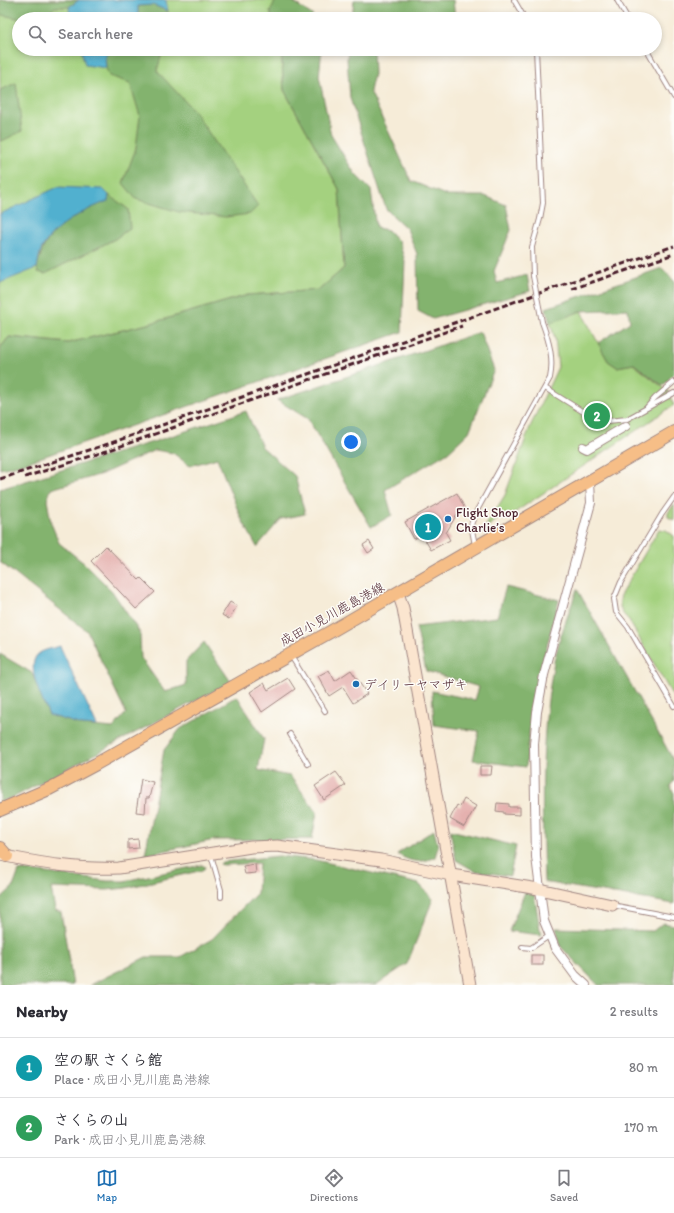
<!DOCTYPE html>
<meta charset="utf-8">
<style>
body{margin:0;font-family:Itim,"Klee One",sans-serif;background:#f7f7f7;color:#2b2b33}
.you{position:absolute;left:351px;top:442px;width:14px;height:14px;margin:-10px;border:3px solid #fff;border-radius:50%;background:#1a73e8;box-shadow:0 0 0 6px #1a73e833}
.badge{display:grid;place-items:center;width:26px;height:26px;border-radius:50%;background:#1f6fb2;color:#fff;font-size:13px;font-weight:700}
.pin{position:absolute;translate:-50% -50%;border:2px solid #fff;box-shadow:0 1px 4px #0006}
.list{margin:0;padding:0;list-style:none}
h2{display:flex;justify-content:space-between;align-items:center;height:52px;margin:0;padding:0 16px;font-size:17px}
h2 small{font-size:13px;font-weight:400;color:#7c7c81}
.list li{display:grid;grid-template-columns:26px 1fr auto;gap:12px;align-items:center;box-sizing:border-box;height:60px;padding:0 16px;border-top:1px solid #e1e1e2}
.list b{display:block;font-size:15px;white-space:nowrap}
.list p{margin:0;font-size:13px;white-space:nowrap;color:#7c7c81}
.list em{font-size:13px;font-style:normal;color:#7c7c81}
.icon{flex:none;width:22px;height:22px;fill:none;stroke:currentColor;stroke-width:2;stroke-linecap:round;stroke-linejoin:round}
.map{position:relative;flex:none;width:674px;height:985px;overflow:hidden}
.search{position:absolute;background:#fff;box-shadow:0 2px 6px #0003;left:12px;right:12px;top:12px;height:44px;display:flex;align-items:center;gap:10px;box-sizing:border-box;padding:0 14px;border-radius:22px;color:#7c7c81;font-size:15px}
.sheet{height:172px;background:#fff}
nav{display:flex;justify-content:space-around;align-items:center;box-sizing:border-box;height:56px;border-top:1px solid #e1e1e2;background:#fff;font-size:11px;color:#7c7c81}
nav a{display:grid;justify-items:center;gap:2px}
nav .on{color:#1f6fb2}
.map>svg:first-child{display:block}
.green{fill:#a4d17f;stroke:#777855}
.forest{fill:#83b36e;stroke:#66694c}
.water{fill:#51b0cf;stroke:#4e687d}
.building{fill:#e5b1af}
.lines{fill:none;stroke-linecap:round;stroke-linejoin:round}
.lane-casing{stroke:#a08682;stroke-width:6}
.street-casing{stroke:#a08682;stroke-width:10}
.secondary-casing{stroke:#a08682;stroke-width:13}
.primary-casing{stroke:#a08682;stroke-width:14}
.lane{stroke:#fff;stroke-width:4}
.street{stroke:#fff;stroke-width:8}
.secondary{stroke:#fbe5cf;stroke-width:11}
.primary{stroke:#f6be87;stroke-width:12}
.rail{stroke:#4a1f2b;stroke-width:3;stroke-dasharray:6 3;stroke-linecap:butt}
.lane-bridge-casing{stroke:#a08682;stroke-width:6;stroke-linecap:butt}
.lane-bridge{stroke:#fff;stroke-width:4}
.poi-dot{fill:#1f6fb2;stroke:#fdfcf7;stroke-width:1.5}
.labels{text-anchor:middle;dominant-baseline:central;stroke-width:3;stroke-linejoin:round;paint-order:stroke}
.poi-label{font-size:13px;fill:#4a1f2b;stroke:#fdfcf7;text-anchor:start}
.street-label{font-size:13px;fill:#4a1f2b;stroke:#fdfcf7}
</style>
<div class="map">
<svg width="674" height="985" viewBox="0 0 674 985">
<rect width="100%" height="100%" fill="#fdfcf7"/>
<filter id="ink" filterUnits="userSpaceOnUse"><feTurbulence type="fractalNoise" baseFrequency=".025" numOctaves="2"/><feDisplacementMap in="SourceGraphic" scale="8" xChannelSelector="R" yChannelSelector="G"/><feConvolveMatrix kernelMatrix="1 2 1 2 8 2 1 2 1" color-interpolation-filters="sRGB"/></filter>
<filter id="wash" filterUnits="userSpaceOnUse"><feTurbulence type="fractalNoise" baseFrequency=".012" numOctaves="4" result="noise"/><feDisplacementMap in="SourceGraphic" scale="16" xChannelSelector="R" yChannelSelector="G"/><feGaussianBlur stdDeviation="0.9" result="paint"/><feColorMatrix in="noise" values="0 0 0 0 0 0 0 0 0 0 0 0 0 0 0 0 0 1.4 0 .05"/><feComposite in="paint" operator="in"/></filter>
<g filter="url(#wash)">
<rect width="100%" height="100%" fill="#f6ecd8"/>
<g class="green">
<path d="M0,0H276L270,11L272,19H19V49H281L284,90L339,189L344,268L319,290L248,295L148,324L68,343L9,337L0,348Z"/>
<path d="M581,311L608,361L617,367L633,364L669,392L668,393L674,405L508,517L505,514L484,529L505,495L530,427L558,367L555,338L550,323Z"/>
<path d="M674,504V520L668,517V513Z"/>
<path d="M659,529L666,530L674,536V698L628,619C619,611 619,606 621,594Z"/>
</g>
<g class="forest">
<path d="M0,0H79L69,7H55C35,27 24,18 0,15Z"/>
<path d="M276,0L292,1L312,15L314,19H272L270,11Z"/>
<path d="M354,0H453L455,18L352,19Z"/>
<path d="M153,5L168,11V19H138V6Z"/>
<path d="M110,49H163L157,71L194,111L258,206L250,214L226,217L179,212L136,199L123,183L136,148L140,116L130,83L109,76L106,68L105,56Z"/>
<path d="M281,49H322L319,76L331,135L355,174L371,190L376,228L388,230L399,242L405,261L402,332L22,464L0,469V348L9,337L68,343L148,324L248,295L319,290L344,268L339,189L284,90Z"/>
<path d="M348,49H373L374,74L370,91L411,181L448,196H485L506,205L511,230L494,271L497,283L527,275L530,291L433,319L418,311L417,254L407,229L386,209L350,98L347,59Z"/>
<path d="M16,83L22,131L0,142V90Z"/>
<path d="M109,195L128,209L130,228L115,239L45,274L38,272C36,267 38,262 40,257C47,228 82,211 107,201Z"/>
<path d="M662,268L674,281V373L663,386L634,364L617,367L608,361L598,343L630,322L628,309L581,311L550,323L546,308Z"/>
<path d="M480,332L494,370L469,432L448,452L385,490L392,515L371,527L308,419L277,400Z"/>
<path d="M246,411L262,447L295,476L305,514L281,519L257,547L241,518L217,458L190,466L173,453L155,450L102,474L51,489L47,500L51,523L59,543L85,564L112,591L140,633L141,658L165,692L186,685V661L204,642L231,682L16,796L0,802V654L32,673L49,715L82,725L113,728L126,713L87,631L0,562V489L156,441Z"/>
<path d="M506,587L559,600L532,703L526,767L473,760L479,731L434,725L432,691L475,700L479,687L426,671L416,627L497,617Z"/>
<path d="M577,589L674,761V781L670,786L674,793V904L544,882C542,812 540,742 552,673C556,645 568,616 577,589Z"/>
<path d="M237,696L264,739L258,770L290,776L317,812L312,839L214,840L145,855L164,750L180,729Z"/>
<path d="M434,830L438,847L435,857C420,864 411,862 397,854Z"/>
<path d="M450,830L516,846L510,876L475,871L456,860Z"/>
<path d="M279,856L316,860L419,884L433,899L407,964L376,985H90L146,957H180L212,939L257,893L259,863L222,865L220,864L222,862Z"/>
<path d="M202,865L205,867L203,870L126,888L107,890L51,888L55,910L61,912L73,985H0V899L13,887L19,871L24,870L107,881H124Z"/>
<path d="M525,892L534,894L541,935L509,931Z"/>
<path d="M663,923L674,925V985H598L561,947L556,928L653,931Z"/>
</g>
<g class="water">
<path d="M79,0H166L168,11L153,5L138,6V19H70L69,7Z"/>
<path d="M81,49H110L105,56L106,68L85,65Z"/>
<path d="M58,187L103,189L109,195L108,201C83,211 54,225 41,250C39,255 38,263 37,268L0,283V214Z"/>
<path d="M60,646L97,726L82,725L49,715C43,701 22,662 41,652C47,649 54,648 60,646Z"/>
</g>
<g id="blocks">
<g class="building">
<path d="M457,493L465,509L457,514L446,533L450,540L431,550L422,535L414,539L405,522Z"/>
<path d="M369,541L374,549L368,553L363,545Z"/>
<path d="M106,546L139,580L141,578L155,592L136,609L91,561Z"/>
<path d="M230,602L237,606L229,619L222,615Z"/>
<path d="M329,670L335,681L351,670L367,694L353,703L343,687L329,696L318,676Z"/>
<path d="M288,678L295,689L262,712L250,692L264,683L268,690Z"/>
<path d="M480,766H492L491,775H480Z"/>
<path d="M336,772L346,785L324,800L315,786Z"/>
<path d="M141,779L153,782L149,798H146L145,813L136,812Z"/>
<path d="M464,799L476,806L464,827L450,819L457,805L460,807Z"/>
<path d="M497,803L509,804V807H520V815L504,814V812L496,811Z"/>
<path d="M138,839L139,848L128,849V840Z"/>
<path d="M255,864L256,873L245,874L243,866Z"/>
<rect x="531" y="955" width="12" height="10"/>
</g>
</g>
</g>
<g filter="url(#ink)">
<use href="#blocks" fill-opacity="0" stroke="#a08682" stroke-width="1"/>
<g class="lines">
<g class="lane-casing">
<g id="lane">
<path d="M514,0L525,19"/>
<path d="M617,0L628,19"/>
<path d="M646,49L674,97"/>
<path d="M533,276L532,247L540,219L543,203L536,49"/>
<path d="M545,388L585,413L608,421L627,419L674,393"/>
<path d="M647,407L655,398L674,382"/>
<path d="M674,497L662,514L621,582L614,599L616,612L628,627L674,706"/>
<path d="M475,545L471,525L475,514L550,378C554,358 549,341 542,322"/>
<path d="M291,656L325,711"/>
<path d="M290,734L308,764"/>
<path d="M211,855L221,890V897"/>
<path d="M612,905L674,917"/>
<path d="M522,947L531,948L549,936"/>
</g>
</g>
<g class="street-casing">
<g id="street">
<path d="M583,447L587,449L626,426"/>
<path d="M586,985L575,975L555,948L544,921L536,857L534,744L537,712L544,675L591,503L590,481"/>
</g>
</g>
<g class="secondary-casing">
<g id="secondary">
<path d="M398,593L403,608L470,985"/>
<path d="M0,855C40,863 79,870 119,868L251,847L277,846L381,860L451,875L539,889L612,905"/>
</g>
</g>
<g class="primary-casing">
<g id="primary">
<path d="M0,810L49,789L96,764L330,632L674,432"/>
<path d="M0,848L7,856"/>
</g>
</g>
<use href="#lane" class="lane"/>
<use href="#street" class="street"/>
<use href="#secondary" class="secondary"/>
<use href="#primary" class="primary"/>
<g class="rail">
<path d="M572,289L674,254"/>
<path d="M25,477L107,451L462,326"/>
<path d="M0,479L105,445L674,246"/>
</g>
<g class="lane-bridge-casing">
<path id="lane-bridge" d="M533,276L542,322"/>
</g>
<use href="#lane-bridge" class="lane-bridge"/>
</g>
</g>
<g class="poi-dot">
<circle cx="448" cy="519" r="4"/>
<circle cx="356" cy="684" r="4"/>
</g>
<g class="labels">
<g class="poi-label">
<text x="456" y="512">Flight Shop<tspan x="456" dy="15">Charlie’s</tspan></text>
<text x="364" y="684">デイリーヤマザキ</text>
</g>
<g class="street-label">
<text transform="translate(332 614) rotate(-29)">成田小見川鹿島港線</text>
</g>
</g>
</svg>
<div class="you"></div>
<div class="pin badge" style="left:428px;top:527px;background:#0f9aa8">1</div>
<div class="pin badge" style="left:597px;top:416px;background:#2e9e5b">2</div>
<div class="search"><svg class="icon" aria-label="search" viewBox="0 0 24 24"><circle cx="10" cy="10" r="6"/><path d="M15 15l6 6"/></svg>Search here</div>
</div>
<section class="sheet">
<h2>Nearby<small>2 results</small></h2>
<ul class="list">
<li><span class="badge" style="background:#0f9aa8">1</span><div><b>空の駅 さくら館</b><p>Place · 成田小見川鹿島港線</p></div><em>80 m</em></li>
<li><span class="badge" style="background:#2e9e5b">2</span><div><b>さくらの山</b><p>Park · 成田小見川鹿島港線</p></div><em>170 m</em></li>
</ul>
</section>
<nav>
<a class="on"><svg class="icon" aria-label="map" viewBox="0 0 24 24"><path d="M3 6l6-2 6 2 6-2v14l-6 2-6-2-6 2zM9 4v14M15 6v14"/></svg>Map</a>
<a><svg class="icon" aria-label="directions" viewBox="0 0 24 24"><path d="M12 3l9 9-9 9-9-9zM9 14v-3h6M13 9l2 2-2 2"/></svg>Directions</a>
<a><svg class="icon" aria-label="saved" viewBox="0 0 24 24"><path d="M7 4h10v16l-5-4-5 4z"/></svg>Saved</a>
</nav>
